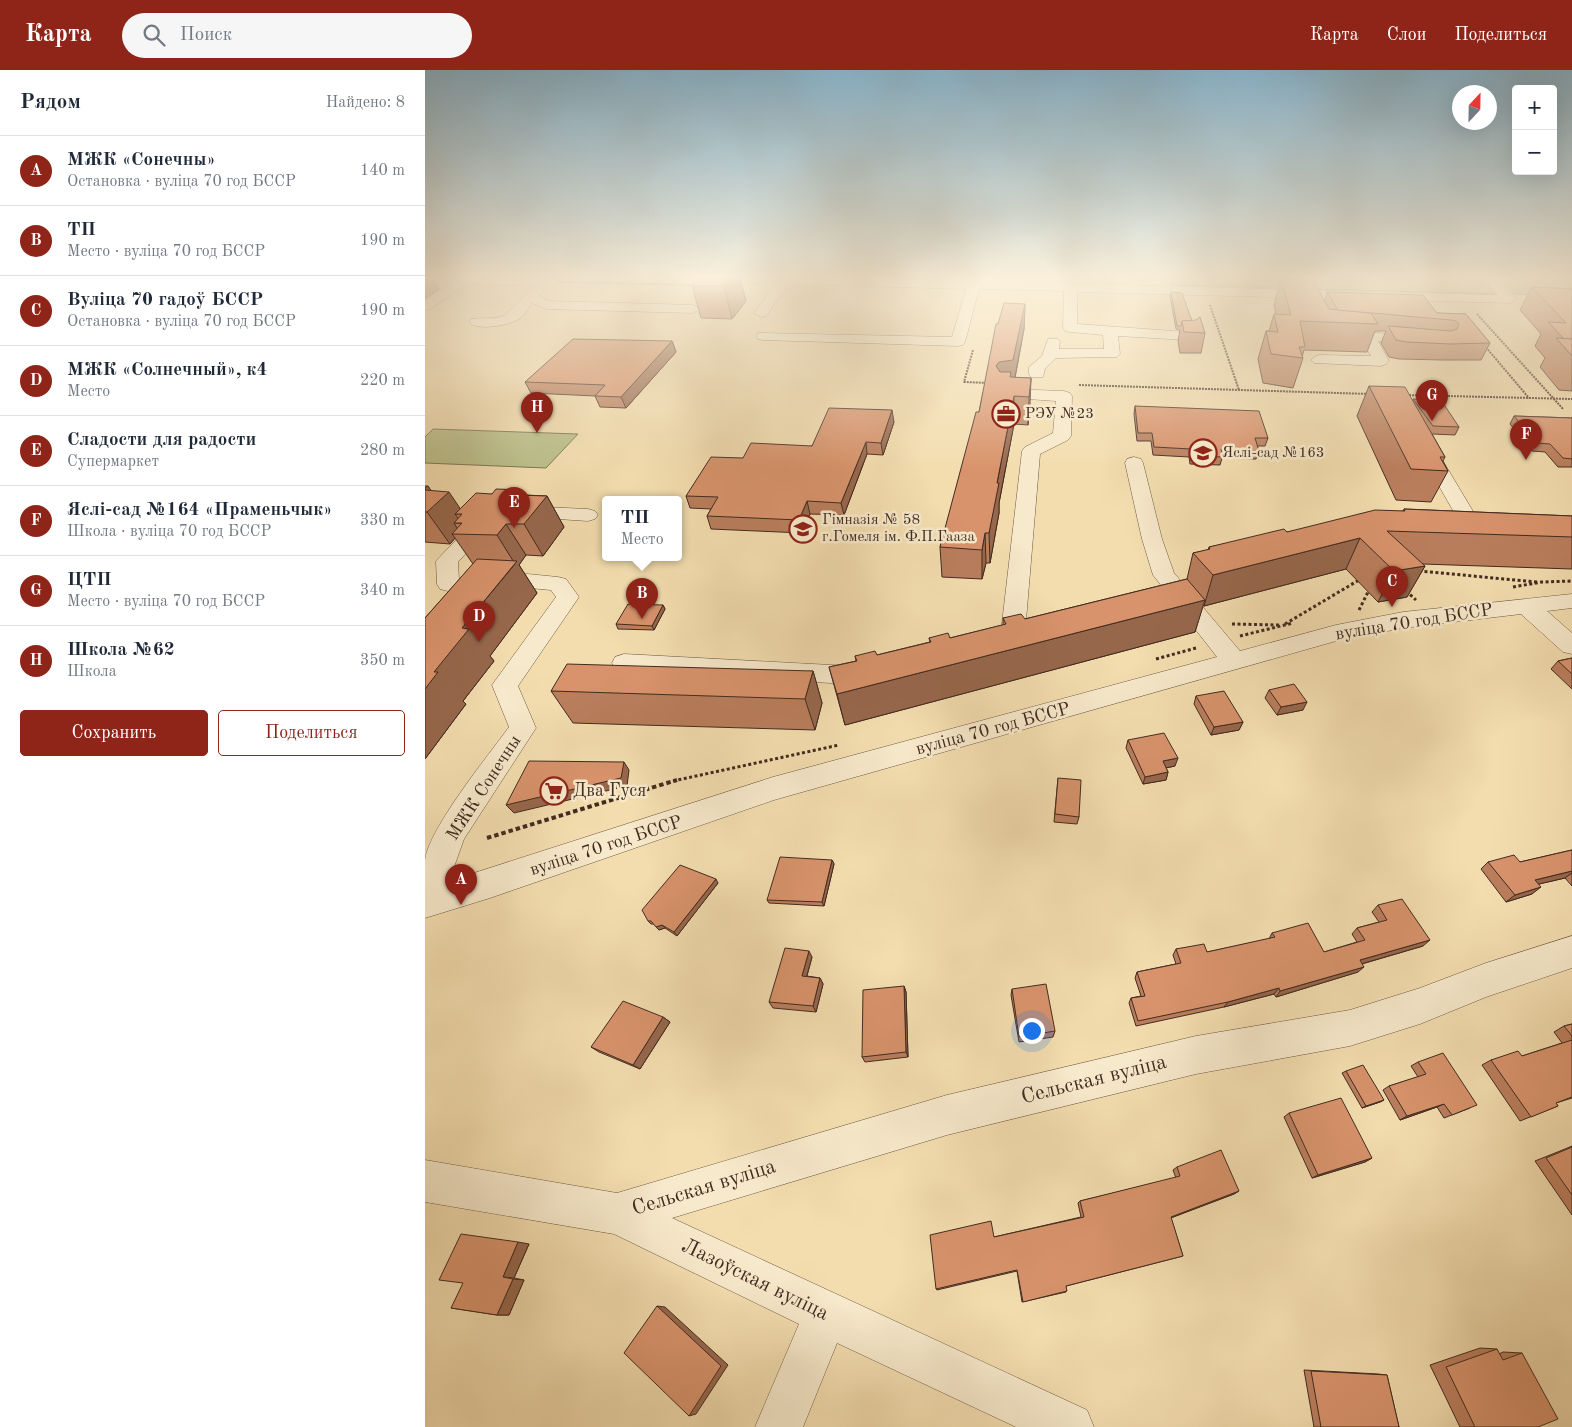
<!DOCTYPE html>
<html lang="ru">
<meta charset="utf-8">
<style>
body{margin:0;font-family:"Old Standard TT",serif;background:#f6f6f7;color:#1f2937}
.controls{position:absolute;right:15px;top:15px;display:grid;overflow:hidden;border-radius:5px;box-shadow:0 5px 20px #0002}
.controls button{width:45px;height:45px;display:grid;place-items:center;padding:0;border:0;border-bottom:1px solid #e0e1e3;background:#fff;color:#1f2937;font:25px sans-serif}
.compass{position:absolute;left:1027px;top:15px;width:45px;height:45px;border-radius:50%;background:#fff;box-shadow:0 5px 20px #0002;rotate:22deg}
.you{position:absolute;left:606px;top:960px;width:18px;height:18px;margin:-12px;border:4px solid #fff;border-radius:50%;background:#1a73e8;box-shadow:0 0 0 8px #1a73e833}
.badge{display:grid;place-items:center;width:32px;height:32px;border-radius:50%;background:#8f2418;color:#fff;font-size:16px;font-weight:700}
.pin{position:absolute;translate:-50% -41px;filter:drop-shadow(0 1px 2px #0008)}
.pin::after{content:'';position:absolute;top:26px;width:18px;height:15px;background:inherit;clip-path:polygon(0 0,100% 0,50% 100%)}
.popup{position:absolute;left:177px;top:426px;width:80px;height:65px;box-sizing:border-box;display:grid;place-content:center;border-radius:5px;background:#fff;filter:drop-shadow(0 1px 4px #0005);font-size:16px;white-space:nowrap;color:#747a83}
.popup b{font-size:19px;color:#1f2937}
.popup::after{content:'';position:absolute;left:50%;top:100%;margin-left:-10px;border:10px solid transparent;border-top-color:#fff}
.list{margin:0;padding:0;list-style:none}
h2{display:flex;justify-content:space-between;align-items:center;height:65px;margin:0;padding:0 20px;font-size:21px}
h2 small{font-size:16px;font-weight:400;color:#747a83}
.list li{display:grid;grid-template-columns:32px 1fr auto;gap:15px;align-items:center;box-sizing:border-box;height:70px;padding:0 20px;border-top:1px solid #e0e1e3}
.list b{display:block;font-size:19px;white-space:nowrap}
.list p{margin:0;font-size:16px;white-space:nowrap;color:#747a83}
.list em{font-size:16px;font-style:normal;color:#747a83}
.actions{display:flex;gap:10px;padding:15px 20px}
.actions a{flex:1;padding:11px 0;border:1px solid #8f2418;border-radius:5px;text-align:center;font-size:18px;color:#8f2418}
.actions .main{background:#8f2418;color:#fff}
.icon{flex:none;width:28px;height:28px;fill:none;stroke:currentColor;stroke-width:2;stroke-linecap:round;stroke-linejoin:round}
.map{position:relative;flex:none;width:1147px;height:1357px;overflow:hidden}
header{display:flex;align-items:center;gap:30px;box-sizing:border-box;height:70px;padding:0 25px;background:#8f2418;color:#fff}
header strong{font-size:24px}
nav{display:flex;gap:28px;margin-inline-start:auto;font-size:18px}
.search{width:350px;height:45px;background:#f6f6f7;display:flex;align-items:center;gap:12px;box-sizing:border-box;padding:0 18px;border-radius:28px;color:#747a83;font-size:19px}
main{display:flex}
aside{flex:1;background:#fff}
.map>svg:first-child{display:block}
.green{fill:#bbc08a;stroke:#7e7656}
.lines{fill:none;stroke-linecap:round;stroke-linejoin:round}
.minor-casing{stroke:#6e5844;stroke-width:1}
.path-far2{stroke:#422b21;stroke-width:2;stroke-dasharray:2 1;stroke-linecap:butt}
.path-far1{stroke:#422b21;stroke-width:3;stroke-dasharray:3 2.5;stroke-linecap:butt}
.path{stroke:#422b21;stroke-width:4;stroke-dasharray:4.5 3;stroke-linecap:butt}
.minor{fill:#f7e9cb;fill-rule:evenodd}
.wall{fill:#ba7e5d;stroke:#422b21}
.shaded-wall{fill:#97674c;stroke:#422b21}
.building{fill:#d8936c;stroke:#422b21}
.labels{text-anchor:middle;dominant-baseline:central;stroke-width:5;stroke-linejoin:round;paint-order:stroke}
.far-poi-label{font-size:15px;fill:#422b21;stroke:#f7e9cb;text-anchor:start}
.street-label{font-size:18px;fill:#422b21;stroke:#f7e9cb}
.poi-label{font-size:18px;fill:#422b21;stroke:#f7e9cb;text-anchor:start}
.near-street-label{font-size:21px;fill:#422b21;stroke:#f7e9cb}
</style>
<header>
<strong>Карта</strong>
<div class="search"><svg class="icon" aria-label="search" viewBox="0 0 24 24"><circle cx="10" cy="10" r="6"/><path d="M15 15l6 6"/></svg>Поиск</div>
<nav><a>Карта</a><a>Слои</a><a>Поделиться</a></nav>
</header>
<main>
<aside>
<h2>Рядом<small>Найдено: 8</small></h2>
<ul class="list">
<li><span class="badge">A</span><div><b>МЖК «Сонечны»</b><p>Остановка · вуліца 70 год БССР</p></div><em>140 m</em></li>
<li><span class="badge">B</span><div><b>ТП</b><p>Место · вуліца 70 год БССР</p></div><em>190 m</em></li>
<li><span class="badge">C</span><div><b>Вуліца 70 гадоў БССР</b><p>Остановка · вуліца 70 год БССР</p></div><em>190 m</em></li>
<li><span class="badge">D</span><div><b>МЖК «Солнечный», к4</b><p>Место</p></div><em>220 m</em></li>
<li><span class="badge">E</span><div><b>Сладости для радости</b><p>Супермаркет</p></div><em>280 m</em></li>
<li><span class="badge">F</span><div><b>Яслі-сад №164 «Праменьчык»</b><p>Школа · вуліца 70 год БССР</p></div><em>330 m</em></li>
<li><span class="badge">G</span><div><b>ЦТП</b><p>Место · вуліца 70 год БССР</p></div><em>340 m</em></li>
<li><span class="badge">H</span><div><b>Школа №62</b><p>Школа</p></div><em>350 m</em></li>
</ul>
<div class="actions"><a class="main">Сохранить</a><a>Поделиться</a></div>
</aside>
<div class="map">
<svg width="1147" height="1357" viewBox="0 0 1147 1357">
<rect width="100%" height="100%" fill="#f3ddaf"/>
<filter id="stains"><feTurbulence type="fractalNoise" baseFrequency=".004" numOctaves="4"/><feColorMatrix values="0 0 0 0 .2 0 0 0 0 .09 0 0 0 0 .02 0 0 0 .5 -.17"/></filter>
<radialGradient id="worn" r=".72"><stop offset=".6" stop-color="#630" stop-opacity="0"/><stop offset="1" stop-color="#630" stop-opacity=".3"/></radialGradient>
<g class="green">
<path d="M746,209H1047L1061,213L1072,224L747,215Z"/>
<path d="M1083,209L1147,211V223L1119,225L1090,224L1079,213Z"/>
<path d="M8,359L153,364L121,398L0,393V367Z"/>
</g>
<g class="lines">
<g class="minor-casing">
<g id="minor">
<path d="M32,209H119L122,212L119,215L121,218L114,226L124,231L268,235L275,239L268,243L121,239L107,233C103,237 102,242 98,246C89,255 52,262 44,252L46,249C56,247 69,250 78,246C82,245 104,221 110,216L42,214L5,239L0,240V230Z"/>
<path d="M316,209H468L1073,225L1057,209H1070L1092,229L1085,233L652,222V254L762,262L767,263L769,266L767,269L762,270L693,266L695,284L692,287L631,288L620,299L618,307H606L604,304V297L617,286L623,269H633L635,272L634,279H679L678,265L645,262L640,261L638,258L639,221L554,219L540,272L538,275L533,276L338,270L333,269L331,266L333,263L527,267L541,219L364,214L341,246L336,247L329,243L351,214L322,213Z"/>
<path d="M911,259L995,267L1000,268L1002,271L1000,274L995,275L953,271L964,291L961,294L956,296L889,293L886,290L889,287L894,285L946,286L937,270L906,266L904,263L906,260Z"/>
<path d="M581,319L639,321L645,323L647,326L646,366L643,370L615,384L600,562L596,568L588,570L580,568L576,562L597,381L600,377L628,363L631,331L575,327L573,324L575,321Z"/>
<path d="M1000,371L1006,372L1009,376L1058,458L1055,462L1048,464L1041,462L1038,458L991,376L994,372Z"/>
<path d="M709,387L716,389L718,393L737,469L749,503L815,581L911,555L978,542L1147,524V538L1122,541L1147,563V584L1138,582L1096,544L978,558L911,571L349,730L65,828L0,848C0,829 0,809 0,790C4,758 63,686 84,657L67,615L131,527L126,520L82,516L42,526L15,519L12,514L11,491L54,446L61,444L68,446L71,450L33,492L34,510L42,512L82,502L133,507L141,509L154,527L93,616L111,658L39,769L24,811L348,707L792,587L728,505L717,469L700,393L702,389Z"/>
<path d="M95,436L163,439L170,441L173,445L170,449L163,451L88,446L85,442L88,438Z"/>
<path d="M199,584L425,596L443,591L452,594L456,600L452,606L425,614L199,602L190,599L187,593L190,587Z"/>
<path d="M1147,866V898L1061,927L995,954L925,976L771,1004L522,1065L247,1148L662,1340L669,1357H591L412,1273L378,1357H330L374,1254L189,1164L0,1132V1090L192,1123L522,1025L771,966L925,940L995,918L1061,893Z"/>
</g>
</g>
<g class="path-far2">
<path d="M131,212L270,215"/>
<path d="M785,235L814,320"/>
<path d="M1052,244L1138,339"/>
<path d="M1059,275L1104,328"/>
<path d="M548,280L539,312L563,313"/>
<path d="M654,315L945,324"/>
<path d="M981,325L1147,329"/>
</g>
<g class="path-far1">
<path d="M994,501L1112,512"/>
<path d="M1088,517L1117,512L1147,511"/>
<path d="M981,521L991,530"/>
<path d="M934,540L945,518"/>
<path d="M807,554L854,555"/>
<path d="M860,554L934,510"/>
<path d="M815,566L868,553"/>
<path d="M731,589L771,578"/>
<path d="M248,711L414,675"/>
</g>
<path class="path" d="M62,768L252,710"/>
<use href="#minor" class="minor"/>
</g>
<g class="wall">
<path d="M315,209L321,231L307,249L276,248L267,216Z"/>
<path d="M856,209L900,231L902,222L1012,243L1041,244L1065,273L1056,290H1017L974,289L964,287L956,273L961,261H950L942,282L879,280L877,287L878,288L868,318L838,313L833,289L841,261H844L849,244H851L849,235Z"/>
<path d="M1107,217L1147,219V321L1134,320L1115,297L1120,288L1110,276L1116,264L1095,240Z"/>
<path d="M746,222L767,251L780,263L776,283H755L753,271L755,260L751,259L745,226Z"/>
<path d="M600,234L599,259L590,308H606L603,355L589,354L574,433V443L565,493H561L557,509L517,507L515,477L554,342L573,254Z"/>
<path d="M247,271L251,282L201,338L175,337L170,326L106,323L100,312Z"/>
<path d="M944,316L988,331V329L1034,357L1030,365L1007,364L1020,387L1018,391L1023,401L1006,432L971,430L932,346Z"/>
<path d="M710,336L843,368L840,376H832L834,381L831,389L797,388L795,395L765,394L764,387L728,385L726,371H712L709,344Z"/>
<path d="M1089,346L1147,348V397H1133L1120,382L1107,381L1085,354Z"/>
<path d="M469,352L458,385L442,384L419,445L385,444L377,463L286,459L282,446L286,439L265,438L261,426L318,388L387,376Z"/>
<path d="M0,416H3L6,421L35,439L67,424L97,420L100,425L122,426L139,457L118,486L101,485L94,495L112,523L65,586L69,591L38,631L41,634L0,689V548L48,494L30,468L25,474L0,472Z"/>
<path d="M979,439L1147,446V499L997,494L1000,496L982,527L953,532L921,499L779,536L778,535L770,562L420,655L404,597L431,591L430,586L452,585L505,572L504,568H525L578,555V548L600,549L762,509L768,483L783,480L784,477L862,462L978,441Z"/>
<path d="M238,535L240,539L229,560L193,559L191,554Z"/>
<path d="M1147,588V619L1126,599L1133,591Z"/>
<path d="M388,601L397,633L390,660L148,653L126,621Z"/>
<path d="M844,620L878,640L852,645L840,628Z"/>
<path d="M771,626L818,652L814,660L786,665L769,634Z"/>
<path d="M703,670L750,696L741,698L743,702L741,710L718,714L701,678Z"/>
<path d="M633,708L654,747L652,754L629,752Z"/>
<path d="M1147,780V816L1140,808L1114,814L1107,824L1081,832L1056,799L1063,792H1095Z"/>
<path d="M407,790L409,794L399,836L344,833L342,830Z"/>
<path d="M293,813L252,866L240,858L234,860L229,854H226L223,851Z"/>
<path d="M953,835L998,876L937,894L933,902L851,927L849,924L799,937L711,956L704,933L706,928L716,926L710,908L712,902L751,894L748,885L751,879L782,882L844,869L847,863L899,882L932,872L927,864L932,858L954,852L947,842Z"/>
<path d="M387,887L382,906L395,908L398,914L391,942L348,938L344,932Z"/>
<path d="M479,916L481,922L483,987L440,992L437,987Z"/>
<path d="M587,919L630,961L628,967L594,972L586,925Z"/>
<path d="M238,947L245,952L215,999L174,982L166,977Z"/>
<path d="M1147,954V1028L1131,1033L1133,1036L1095,1051L1057,995L1066,990L1097,986L1137,973L1129,962L1139,956Z"/>
<path d="M993,992L1045,1038L1019,1048L1012,1037L975,1050L958,1020L964,1016L993,1007L986,996Z"/>
<path d="M921,1001L959,1030L955,1032L937,1038L917,1003Z"/>
<path d="M864,1043L947,1088L940,1092L887,1108L859,1047Z"/>
<path d="M1147,1076V1145L1110,1091L1140,1079Z"/>
<path d="M752,1097L814,1121L809,1124L746,1148L758,1186L641,1216V1222L597,1232L592,1201L512,1220L511,1219L569,1167L656,1147L653,1133L655,1131L751,1108L748,1100Z"/>
<path d="M104,1174L89,1208L99,1210L84,1245H72L26,1238Z"/>
<path d="M1055,1278L1072,1279L1074,1284L1078,1282L1097,1283L1113,1357H1035L1005,1295Z"/>
<path d="M879,1300L953,1304L962,1305L974,1357H889Z"/>
</g>
<g class="shaded-wall">
<path d="M0,209H8L14,219L0,228Z"/>
<path d="M305,209H315L321,231L307,249L299,216Z"/>
<path d="M600,234L599,259L588,317L586,318L571,296Z"/>
<path d="M247,271L251,282L201,338L196,327Z"/>
<path d="M606,308L605,335L603,355L604,327Z"/>
<path d="M589,326V354L574,433V443L565,493L564,463L572,413Z"/>
<path d="M467,340L469,352L458,385L456,373Z"/>
<path d="M441,372L442,384L419,445L416,433Z"/>
<path d="M3,416L13,431L24,422L45,453L37,444H30L36,453H29L35,463L27,464L30,468L25,474L2,442L0,418Z"/>
<path d="M97,420L109,441L122,426L139,457L118,486L99,454L92,425Z"/>
<path d="M382,431L385,444L377,463L374,450Z"/>
<path d="M81,454L101,485L94,495L112,523L65,586L69,591L38,631L41,634L0,689V619L9,602L37,558L90,494L72,465Z"/>
<path d="M560,463L561,493L557,509V480Z"/>
<path d="M935,468L921,499L779,536L788,505Z"/>
<path d="M1000,496L982,527L953,532L969,501Z"/>
<path d="M780,530L770,562L420,655L412,624Z"/>
<path d="M238,535L240,539L229,560L227,556Z"/>
<path d="M388,601L397,633L390,660L380,629Z"/>
<path d="M882,632L878,640L852,645L856,637Z"/>
<path d="M818,652L814,660L786,665L789,657Z"/>
<path d="M753,688L750,696L735,699L738,691Z"/>
<path d="M199,692L204,700L202,716L89,743L81,735Z"/>
<path d="M743,702L741,710L718,714L720,707Z"/>
<path d="M407,790L409,794L399,836L397,832Z"/>
<path d="M1147,801V803L1140,808L1101,817L1110,810Z"/>
<path d="M291,809L293,813L252,866L249,862Z"/>
<path d="M1116,817L1107,824L1081,832L1090,825Z"/>
<path d="M237,855L240,858L234,860L231,857Z"/>
<path d="M1005,870L998,876L929,896L935,890Z"/>
<path d="M384,881L387,887L380,912L377,906Z"/>
<path d="M939,897L933,902L851,927L855,921Z"/>
<path d="M395,908L398,914L391,942L388,936Z"/>
<path d="M479,916L481,922L483,987L481,982Z"/>
<path d="M854,918L849,924L799,937L803,932Z"/>
<path d="M238,947L245,952L215,999L208,995Z"/>
<path d="M959,1030L955,1032L937,1038L941,1036Z"/>
<path d="M1019,1034L1012,1037L975,1050L982,1046Z"/>
<path d="M947,1088L940,1092L887,1108L893,1105Z"/>
<path d="M814,1121L809,1124L742,1149L746,1147Z"/>
<path d="M93,1172L104,1174L89,1208L78,1207Z"/>
<path d="M88,1209L99,1210L84,1245H72Z"/>
<path d="M232,1236L240,1237L303,1295L271,1344L264,1346Z"/>
</g>
<g class="building">
<path d="M273,209H305L299,216H267Z"/>
<path d="M856,209L888,210L904,239L946,243L953,254L875,251L880,277H874L878,288L846,284L841,261L853,262L849,244L866,245Z"/>
<path d="M1107,217L1147,219V269H1139L1123,252L1141,253Z"/>
<path d="M746,222L757,223L767,251H757L756,256H752Z"/>
<path d="M902,222L998,225L1012,243L1041,244L1065,273L1025,274L982,272L971,270L963,256L1026,261L1032,259L1034,254L1031,251L1026,250L913,240Z"/>
<path d="M579,233L600,234L588,290L574,292L571,296L575,302H586L585,307L606,308L604,327L589,326L572,413H574L564,463H560L557,480L515,477L551,342H554L571,254H573Z"/>
<path d="M775,247L780,263L759,262L757,251L771,250Z"/>
<path d="M1131,268L1147,269V286Z"/>
<path d="M148,269L247,271L196,327L170,326L180,315L100,312Z"/>
<path d="M944,316L980,317L1020,387H1015L1023,401L986,399Z"/>
<path d="M988,329L1016,330L1034,357L1008,356Z"/>
<path d="M710,336L834,341L843,368H830L834,381L796,379L798,387L767,386L766,379L729,377L727,363H713Z"/>
<path d="M404,338L467,340L456,373L441,372L416,433L382,431L374,450L282,446L293,427L261,426L286,387L318,388L326,373L387,376Z"/>
<path d="M1089,346L1147,348V389L1138,388L1125,374L1112,373Z"/>
<path d="M71,419L97,420L92,425L122,426L99,454H81L72,465L27,464L37,453H29L37,444H30L51,423L67,424Z"/>
<path d="M0,420L24,422L2,442H0Z"/>
<path d="M979,439L1147,446V467L962,461L1000,496L969,501L935,468L788,505L768,483L785,479L784,477L859,459L862,462L950,440L980,441Z"/>
<path d="M52,489L92,491L37,558L44,559L9,602H13L0,619V548Z"/>
<path d="M762,509L780,530L412,624L404,597L432,591L430,586L450,581L452,585L506,572L504,568L523,563L525,568L581,554L578,548L596,544L600,549Z"/>
<path d="M203,534L238,535L227,556L191,554Z"/>
<path d="M1147,588V604L1133,591Z"/>
<path d="M142,594L388,601L380,629L126,621Z"/>
<path d="M869,614L882,632L856,637L844,620Z"/>
<path d="M799,621L818,652L789,657L771,626Z"/>
<path d="M739,663L753,688L738,691L743,702L720,707L703,670Z"/>
<path d="M104,691L199,692L196,708L81,735Z"/>
<path d="M633,708L656,710L654,747L630,744Z"/>
<path d="M1147,780V801L1110,810L1116,817L1090,825L1063,792L1089,785L1095,792Z"/>
<path d="M355,787L407,790L397,832L342,830Z"/>
<path d="M255,795L291,809L249,862L237,855L231,857L226,851H223L217,840Z"/>
<path d="M977,829L1005,870L935,890L939,897L855,921L854,918L803,932L713,951L706,928L720,926L712,902L756,893L751,879L779,874L782,882L850,867L847,863L883,853L899,882L940,870L932,858L962,850L953,835Z"/>
<path d="M360,878L384,881L377,906L395,908L388,936L344,932Z"/>
<path d="M621,914L630,961L594,967L587,919Z"/>
<path d="M479,916L481,982L437,987L438,920Z"/>
<path d="M198,931L238,947L208,995L166,977Z"/>
<path d="M1147,954V966L1139,956Z"/>
<path d="M1147,970V1027L1131,1033L1133,1036L1106,1047L1066,990L1093,981L1097,986Z"/>
<path d="M1018,983L1052,1035L1027,1045L1019,1034L982,1046L964,1016L1001,1004L993,992Z"/>
<path d="M938,995L959,1030L941,1036L921,1001Z"/>
<path d="M916,1028L947,1088L893,1105L864,1043Z"/>
<path d="M1147,1077V1125L1121,1088Z"/>
<path d="M796,1080L814,1121L746,1147L758,1186L641,1216L642,1221L598,1232L592,1200L511,1219L505,1165L566,1151L569,1167L659,1147L655,1131L755,1106L752,1097Z"/>
<path d="M36,1164L93,1172L78,1207L88,1209L72,1245L26,1238L38,1213L14,1210Z"/>
<path d="M232,1236L296,1296L264,1346L199,1283Z"/>
<path d="M1072,1279L1078,1290L1097,1283L1133,1349L1113,1357H1050L1021,1297Z"/>
<path d="M886,1301L962,1305L974,1357H896Z"/>
</g>
<linearGradient id="sky" x2="0" y2="1"><stop stop-color="#89b7d1"/><stop offset="0.52" stop-color="#faf0db"/><stop offset="1" stop-color="#faf0db" stop-opacity="0"/></linearGradient>
<rect width="1147" height="399" fill="url(#sky)"/>
<defs>
<g id="office-ring" transform="scale(1.4375)"><circle r="9.5" fill="#f7e9cb" stroke="#8f2418" stroke-width="1.5"/><path d="M-6-3h4V-5.5h4V-3h4V5H-6ZM-1-4.5V-3h2v-1.5ZM-6 0V1H6V0Z" fill="#8f2418"/></g>
<g id="school-ring" transform="scale(1.4375)"><circle r="9.5" fill="#f7e9cb" stroke="#8f2418" stroke-width="1.5"/><path d="M0-5L7-2L0 1L-7-2ZM-4 1L0 2.5L4 1V4Q0 6-4 4Z" fill="#8f2418"/></g>
<g id="supermarket-ring" transform="scale(1.4375)"><circle r="9.5" fill="#f7e9cb" stroke="#8f2418" stroke-width="1.5"/><path d="M-6-5.5h2.5l.6 2H6L4.5 2H-2.5L-4.4-4H-6ZM-1.5 3.2a1.3 1.3 0 1 0 .1 0ZM3 3.2a1.3 1.3 0 1 0 .1 0Z" fill="#8f2418"/></g>
</defs>
<g fill-rule="evenodd">
<use href="#office-ring" x="581" y="344"/>
<use href="#school-ring" x="778" y="383"/>
<use href="#school-ring" x="378" y="459"/>
<use href="#supermarket-ring" x="129" y="721"/>
</g>
<g class="labels">
<g class="far-poi-label">
<text x="600" y="344">РЭУ №23</text>
<text x="797" y="383">Яслі-сад №163</text>
<text x="397" y="450">Гімназія № 58<tspan x="397" dy="17">г.Гомеля ім. Ф.П.Гааза</tspan></text>
</g>
<g class="street-label">
<text transform="translate(989 552) rotate(-9)">вуліца 70 год БССР</text>
<text transform="translate(568 659) rotate(-15)">вуліца 70 год БССР</text>
<text transform="translate(59 718) rotate(-57)">МЖК Сонечны</text>
<text transform="translate(181 776) rotate(-18)">вуліца 70 год БССР</text>
</g>
<g class="poi-label">
<text x="148" y="721">Два Гуся</text>
</g>
<g class="near-street-label">
<text transform="translate(669 1010) rotate(-14)">Сельская вуліца</text>
<text transform="translate(279 1118) rotate(-17)">Сельская вуліца</text>
<text transform="translate(330 1210) rotate(26)">Лазоўская вуліца</text>
</g>
</g>
<rect width="100%" height="100%" filter="url(#stains)"/>
<rect width="100%" height="100%" fill="url(#worn)"/>
</svg>
<div class="controls">
<button>+</button>
<button>−</button>
</div>
<svg class="compass" viewBox="-18 -18 36 36"><path d="M0-13l5 13h-10z" fill="#e53935"/><path d="M0 13l5-13h-10z" fill="#747a83"/></svg>
<div class="you"></div>
<div class="pin badge" style="left:36px;top:835px">A</div>
<div class="pin badge" style="left:217px;top:549px">B</div>
<div class="popup"><b>ТП</b>Место</div>
<div class="pin badge" style="left:967px;top:537px">C</div>
<div class="pin badge" style="left:54px;top:572px">D</div>
<div class="pin badge" style="left:89px;top:458px">E</div>
<div class="pin badge" style="left:1101px;top:390px">F</div>
<div class="pin badge" style="left:1007px;top:351px">G</div>
<div class="pin badge" style="left:112px;top:363px">H</div>
</div>
</main>
